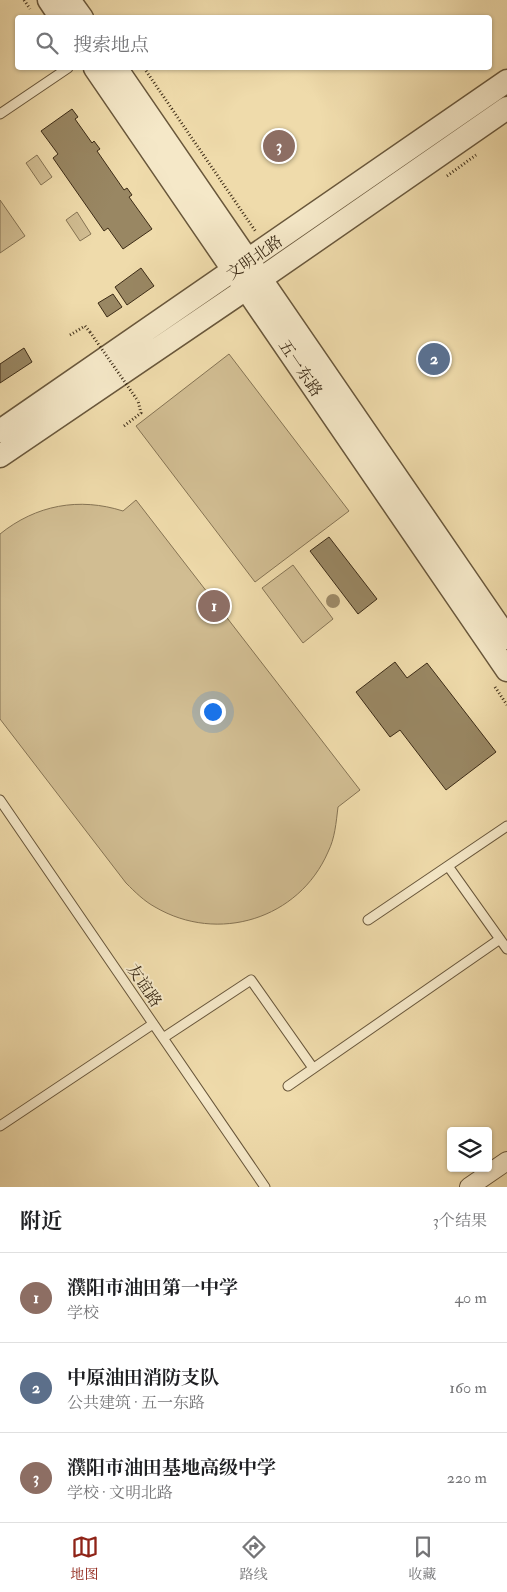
<!DOCTYPE html>
<html lang="zh">
<head>
<meta charset="utf-8">
<style>
  :root { --surface:#fff; --page:#f6f6f6; --text:#202124; --muted:#757577; --line:#e0e0e0; --accent:#8f2418 }
  body { margin:0; font-family:"IM FELL Double Pica","Noto Serif SC",serif; background:var(--page); color:var(--text) }
  .controls { position:absolute; right:15px; bottom:15px; display:grid; overflow:hidden; border-radius:5px; box-shadow:0 1px 4px #0004 }
  .controls button { width:45px; height:45px; display:grid; place-items:center; padding:0; border:0; border-bottom:1px solid var(--line); background:var(--surface); color:var(--text); font:25px sans-serif }
  .you { position:absolute; left:212px; top:711px; width:18px; height:18px; margin:-12px; border:4px solid #fff; border-radius:50%; background:#1a73e8; box-shadow:0 0 0 8px #1a73e833 }
  .badge { display:grid; place-items:center; width:32px; height:32px; border-radius:50%; background:var(--accent); color:#fff; font-size:16px; font-weight:700 }
  .pin { position:absolute; translate:-50% -50%; border:2px solid #fff; box-shadow:0 1px 5px #0006 }
  .list { margin:0; padding:0; list-style:none }
  h2 { display:flex; justify-content:space-between; align-items:center; height:65px; margin:0; padding:0 20px; font-size:21px }
  h2 small { font-size:16px; font-weight:400; color:var(--muted) }
  .list li { display:grid; grid-template-columns:32px 1fr auto; gap:15px; align-items:center; box-sizing:border-box; height:90px; padding:0 20px; border-top:1px solid var(--line) }
  .list b { display:block; font-size:19px; white-space:nowrap }
  .list p { margin:0; font-size:16px; white-space:nowrap; color:var(--muted) }
  .list em { font-size:16px; font-style:normal; color:var(--muted) }
  .icon { flex:none; width:28px; height:28px; fill:none; stroke:currentColor; stroke-width:2; stroke-linecap:round; stroke-linejoin:round }
  .map { position:relative; flex:none; width:507px; height:1187px; overflow:hidden }
  .search { position:absolute; background:var(--surface); box-shadow:0 1px 4px #0004; left:15px; right:15px; top:15px; height:55px; display:flex; align-items:center; gap:12px; box-sizing:border-box; padding:0 18px; border-radius:5px; color:var(--muted); font-size:19px }
  .sheet { height:335px; background:var(--surface) }
  nav { display:flex; justify-content:space-around; align-items:center; box-sizing:border-box; height:70px; border-top:1px solid var(--line); background:var(--surface); font-size:14px; color:var(--muted) }
  nav a { display:grid; justify-items:center; gap:2px }
  nav .on { color:var(--accent) }
  .map>svg:first-child { display:block }
</style>
</head>
<body>
<div class="map">
<svg width="507" height="1187" viewBox="0 0 507 1187">
  <rect width="100%" height="100%" fill="#efdbab"/>
  <filter id="stains"><feTurbulence type="fractalNoise" baseFrequency=".004" numOctaves="4"/><feColorMatrix values="0 0 0 0 .2 0 0 0 0 .09 0 0 0 0 .02 0 0 0 .5 -.17"/></filter>
  <radialGradient id="worn" r=".72"><stop offset=".6" stop-color="#630" stop-opacity="0"/><stop offset="1" stop-color="#630" stop-opacity=".3"/></radialGradient>
  <path fill="#d1bd92" stroke="#867454" d="M37,155l15,22 -11,8 -15,-22z
    M0,200l25,36 -25,17z
    M77,212l14,22 -11,7 -14,-21z
    M229,354l120,157 -94,71 -119,-156z
    M136,500l224,290 -22,17c-2,16 -3,31 -10,45 -29,67 -110,92 -173,55 -11,-6 -20,-15 -29,-24l-126,-164v-185c36,-29 79,-37 123,-23z
    M293,565l40,54 -30,24 -41,-55z"/>
  <path fill="#998763" stroke="#3c2b16" d="M72,109l6,8 -3,2 17,24 2,-2 6,8 -3,2 27,39 3,-2 5,7 -3,2 23,32 -29,20 -15,-21 -4,3 -51,-73 5,-4 -17,-23z
    M141,268l13,18 -27,19 -12,-18z
    M113,294l9,13 -15,10 -9,-14z
    M24,348l8,14 -32,21v-19z
    M329,537l48,62 -19,15 -48,-63z
    M395,662l12,16 20,-15 69,89 -50,38 -46,-60 -10,7 -34,-45z"/>
  <g fill="none" stroke-linecap="round" stroke-linejoin="round">
    <g stroke="#69573b" stroke-width="11">
      <path id="service" d="M0,114l68,-46
        M0,800l265,387
        M448,866l59,83
        M368,920l139,-94
        M163,1038l88,-58 62,88
        M288,1086l212,-147
        M0,1126l153,-102"/>
    </g>
    <g stroke="#69573b" stroke-width="20">
      <path id="minor" d="M469,1187l38,-26"/>
    </g>
    <g stroke="#69573b" stroke-width="25">
      <path id="tertiary" d="M49,0l12,18
        M69,0l13,18
        M95,68l412,602
        M116,68l391,570
        M0,431l507,-350
        M0,456l262,-178 245,-170"/>
    </g>
    <path stroke="#3c2b16" stroke-width="3" stroke-dasharray="1 2.5" stroke-linecap="butt" d="M24,0l6,9
      M144,68l112,164
      M447,176l29,-21
      M70,335l15,-9 5,6
      M124,426l17,-13 -3,-12
      M495,687l12,18"/>
    <use href="#service" stroke="#f5e8c8" stroke-width="9"/>
    <use href="#minor" stroke="#f5e8c8" stroke-width="18"/>
    <use href="#tertiary" stroke="#f5e8c8" stroke-width="22"/>
    <path stroke="#3c2b16" stroke-width="3" stroke-dasharray="1 2.5" stroke-linecap="butt" d="M90,332l48,69"/>
  </g>
  <circle fill="#9d8a67" cx="333" cy="601" r="7"/>
  <g text-anchor="middle" stroke-width="4" stroke-linejoin="round" paint-order="stroke">
    <g font-size="16" fill="#3c2b16" stroke="#f5e8c8">
      <text transform="translate(254 257) rotate(-35)" y="6">文明北路</text>
      <text transform="translate(301 368) rotate(56)" y="6">五一东路</text>
      <text transform="translate(145 985) rotate(56)" y="6">友谊路</text>
    </g>
  </g>
  <rect width="100%" height="100%" filter="url(#stains)"/>
  <rect width="100%" height="100%" fill="url(#worn)"/>
</svg>
<div class="controls">
<button><svg class="icon" aria-label="layers" viewBox="0 0 24 24"><path d="M12 4l9 5-9 5-9-5zM3 14l9 5 9-5"/></svg></button>
</div>
<div class="you"></div>
<div class="pin badge" style="left:214px;top:606px;background:#8d6e63">1</div>
<div class="pin badge" style="left:434px;top:359px;background:#5c6f8a">2</div>
<div class="pin badge" style="left:279px;top:146px;background:#8d6e63">3</div>
<div class="search"><svg class="icon" aria-label="search" viewBox="0 0 24 24"><circle cx="10" cy="10" r="6"/><path d="M15 15l6 6"/></svg>搜索地点</div>
</div>
<section class="sheet">
<h2>附近<small>3个结果</small></h2>
<ul class="list">
<li><span class="badge" style="background:#8d6e63">1</span><div><b>濮阳市油田第一中学</b><p>学校</p></div><em>40 m</em></li>
<li><span class="badge" style="background:#5c6f8a">2</span><div><b>中原油田消防支队</b><p>公共建筑 · 五一东路</p></div><em>160 m</em></li>
<li><span class="badge" style="background:#8d6e63">3</span><div><b>濮阳市油田基地高级中学</b><p>学校 · 文明北路</p></div><em>220 m</em></li>
</ul>
</section>
<nav>
<a class="on"><svg class="icon" aria-label="map" viewBox="0 0 24 24"><path d="M3 6l6-2 6 2 6-2v14l-6 2-6-2-6 2zM9 4v14M15 6v14"/></svg>地图</a>
<a><svg class="icon" aria-label="directions" viewBox="0 0 24 24"><path d="M12 3l9 9-9 9-9-9zM9 14v-3h6M13 9l2 2-2 2"/></svg>路线</a>
<a><svg class="icon" aria-label="saved" viewBox="0 0 24 24"><path d="M7 4h10v16l-5-4-5 4z"/></svg>收藏</a>
</nav>
</body>
</html>
